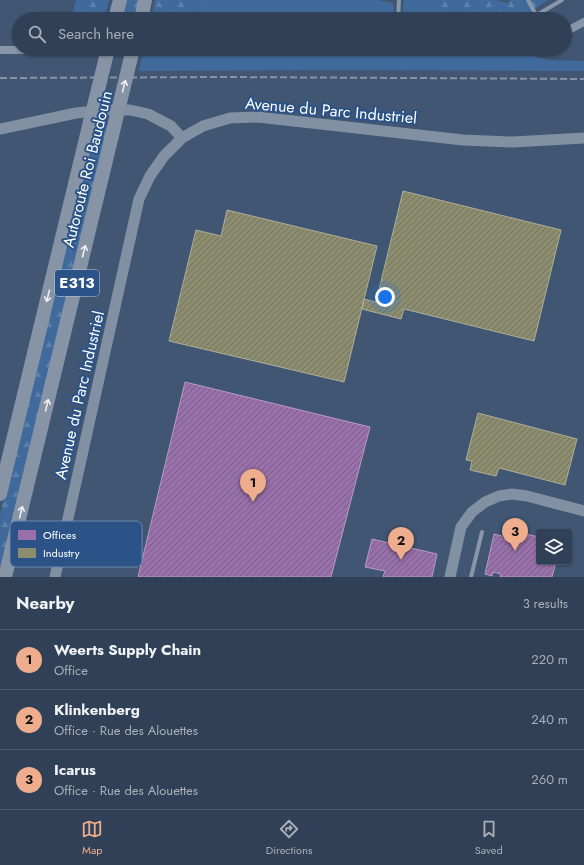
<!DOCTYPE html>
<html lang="en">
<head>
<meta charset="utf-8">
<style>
  :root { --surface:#304056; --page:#38475c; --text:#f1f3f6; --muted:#a8afb9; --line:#4b596c; --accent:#eead8d }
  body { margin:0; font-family:Jost,sans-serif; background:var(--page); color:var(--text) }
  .controls { position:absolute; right:12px; bottom:12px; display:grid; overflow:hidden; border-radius:4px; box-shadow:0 1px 3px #0004 }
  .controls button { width:36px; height:36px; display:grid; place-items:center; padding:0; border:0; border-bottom:1px solid var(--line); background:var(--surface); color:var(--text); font:20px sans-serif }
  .you { position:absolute; left:385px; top:297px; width:14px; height:14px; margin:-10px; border:3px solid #fff; border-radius:50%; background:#1a73e8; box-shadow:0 0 0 6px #1a73e833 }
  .badge { display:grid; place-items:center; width:26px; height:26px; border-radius:50%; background:var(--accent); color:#111; font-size:13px; font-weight:700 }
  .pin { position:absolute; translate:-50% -33px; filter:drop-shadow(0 1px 2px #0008) }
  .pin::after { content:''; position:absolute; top:21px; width:14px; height:12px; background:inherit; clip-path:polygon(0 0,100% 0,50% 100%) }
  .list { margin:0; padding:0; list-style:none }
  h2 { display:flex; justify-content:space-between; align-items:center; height:52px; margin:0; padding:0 16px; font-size:17px }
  h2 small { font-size:13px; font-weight:400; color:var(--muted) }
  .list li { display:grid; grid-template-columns:26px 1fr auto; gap:12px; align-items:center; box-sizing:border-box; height:60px; padding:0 16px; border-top:1px solid var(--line) }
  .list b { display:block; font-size:15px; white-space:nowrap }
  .list p { margin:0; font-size:13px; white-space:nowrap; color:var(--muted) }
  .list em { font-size:13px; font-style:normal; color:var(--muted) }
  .icon { flex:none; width:22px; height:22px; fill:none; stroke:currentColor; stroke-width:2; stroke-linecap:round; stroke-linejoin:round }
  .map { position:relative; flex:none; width:584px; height:577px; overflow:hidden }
  .search { position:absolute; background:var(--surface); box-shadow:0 1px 3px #0004; left:12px; right:12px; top:12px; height:44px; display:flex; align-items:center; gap:10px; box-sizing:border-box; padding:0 14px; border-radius:22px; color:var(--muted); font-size:15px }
  .sheet { height:232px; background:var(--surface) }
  nav { display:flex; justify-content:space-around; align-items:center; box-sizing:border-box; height:56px; border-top:1px solid var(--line); background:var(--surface); font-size:11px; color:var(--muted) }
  nav a { display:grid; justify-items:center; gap:2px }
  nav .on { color:var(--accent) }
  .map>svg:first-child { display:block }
</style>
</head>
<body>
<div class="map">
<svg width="584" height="577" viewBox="0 0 584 577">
  <defs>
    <pattern id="forest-firs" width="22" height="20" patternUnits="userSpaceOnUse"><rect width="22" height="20" fill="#40699c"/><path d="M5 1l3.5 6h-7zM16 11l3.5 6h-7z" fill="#5d80ab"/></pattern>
    <pattern id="offices-hatch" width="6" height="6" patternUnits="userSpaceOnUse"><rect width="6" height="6" fill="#9970ab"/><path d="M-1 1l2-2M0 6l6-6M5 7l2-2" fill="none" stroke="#766080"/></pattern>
    <pattern id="industry-hatch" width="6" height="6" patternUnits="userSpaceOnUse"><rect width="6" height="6" fill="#8c8c6e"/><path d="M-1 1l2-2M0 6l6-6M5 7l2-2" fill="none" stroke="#727260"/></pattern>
  </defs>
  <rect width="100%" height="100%" fill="#405672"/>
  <path fill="#40699c" d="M204,0h173l16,3 1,8 -2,8h-200z
    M404,0h34v3l14,6 11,1 -3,9h-58z
    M514,52l35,8 35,1v10l-240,-1 -205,1 4,-18z"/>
  <path fill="url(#forest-firs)" d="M76,0h33l-5,19h-33z
    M126,0h15l-5,19h-15z
    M155,0h49l-12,19h-41z
    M438,0h59l2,1 9,2 2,-3h38l-21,14 -12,5h-55l3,-9 -19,-2 -6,-5z
    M95,123l15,2 -110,447v-57z"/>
  <path fill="url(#offices-hatch)" stroke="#b89bc4" d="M185,382l185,45 -39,150h-193z
    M517,532l22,5v25h17l-4,15h-52l1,-3 -8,-2 -1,4 -7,-2 9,-40 8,2v3l5,1 1,-3 7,2z
    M372,539l65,15 -5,23h-49l2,-6 -20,-4z"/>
  <path fill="url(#industry-hatch)" stroke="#aeae9a" d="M403,191l158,39 -27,111 -130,-32 -3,10 -39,-10 2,-10 12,3z
    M227,210l150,36 -33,136 -175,-41 27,-111 25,6z
    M478,413l99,26 -12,46 -66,-17 -3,8 -26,-6 2,-9 -6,-1z"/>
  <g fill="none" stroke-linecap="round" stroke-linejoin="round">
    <path stroke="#8796a8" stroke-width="4" d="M528,0l8,15
      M398,19l1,-19
      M530,19l32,-19
      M471,577l11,-45"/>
    <path stroke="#8796a8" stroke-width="8" d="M565,32l19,-10
      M419,49h96
      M0,50l202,-1"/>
    <path stroke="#8191a3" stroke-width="11" d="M0,129l76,-16 29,-3h25l18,4 23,12 11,12
      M55,577l84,-378 11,-23 14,-20 18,-18 21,-12 27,-8 28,-1 205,23 50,2 71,-4
      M450,577l11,-50 11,-15 13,-10 14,-6 13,-2 15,2 57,15"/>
    <path stroke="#8694a6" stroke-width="14" d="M115,19l5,-19
      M141,19l4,-19
      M0,494l90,-372
      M5,577l110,-454"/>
    <path stroke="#8694a6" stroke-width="2" stroke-dasharray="7 3" stroke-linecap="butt" d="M0,78l227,-1 357,2"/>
    <path stroke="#8694a6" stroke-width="14" d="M90,122l18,-73
      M115,123l18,-74"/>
  </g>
  <defs><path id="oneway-shaft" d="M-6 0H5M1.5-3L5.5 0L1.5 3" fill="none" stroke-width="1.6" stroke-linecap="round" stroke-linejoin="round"/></defs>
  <g stroke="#edeff2">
    <use href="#oneway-shaft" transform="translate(124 86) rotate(-76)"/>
    <use href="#oneway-shaft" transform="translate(84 251) rotate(-76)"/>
    <use href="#oneway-shaft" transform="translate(48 296) rotate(104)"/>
    <use href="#oneway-shaft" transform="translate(47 405) rotate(-76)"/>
    <use href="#oneway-shaft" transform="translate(21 512) rotate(-76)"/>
  </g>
  <g text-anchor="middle" stroke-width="4" stroke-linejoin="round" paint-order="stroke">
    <rect fill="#2b5387" stroke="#bfcbdb" stroke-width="1" x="55" y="270" width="44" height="26" rx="3"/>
    <g font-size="15" font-weight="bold" fill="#fff">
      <text x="77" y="288">E313</text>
    </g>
    <g font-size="16" fill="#fff" stroke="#2b5387">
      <text transform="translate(331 110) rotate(5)" y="6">Avenue du Parc Industriel</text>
      <text transform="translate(87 169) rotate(-76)" y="6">Autoroute Roi Baudouin</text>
      <text transform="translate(79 395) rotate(-77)" y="6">Avenue du Parc Industriel</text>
    </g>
  </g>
  <rect x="10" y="521" width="132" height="46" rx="6" fill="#2b5387" stroke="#6b87ab" stroke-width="1"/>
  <rect x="18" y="530" width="18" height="10" fill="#9970ab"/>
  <rect x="18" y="548" width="18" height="10" fill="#8c8c6e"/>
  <g font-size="11" fill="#fff">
    <text x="43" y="539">Offices</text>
    <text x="43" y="557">Industry</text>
  </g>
</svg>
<div class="controls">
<button><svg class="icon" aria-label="layers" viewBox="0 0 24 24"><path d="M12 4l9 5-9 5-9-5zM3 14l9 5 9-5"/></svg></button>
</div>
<div class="you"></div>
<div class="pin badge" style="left:253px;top:502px">1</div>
<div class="pin badge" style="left:401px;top:560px">2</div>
<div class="pin badge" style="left:515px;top:551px">3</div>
<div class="search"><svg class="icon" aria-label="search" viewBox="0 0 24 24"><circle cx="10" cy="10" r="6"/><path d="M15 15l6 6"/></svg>Search here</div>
</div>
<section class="sheet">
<h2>Nearby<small>3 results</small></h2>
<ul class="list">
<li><span class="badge">1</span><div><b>Weerts Supply Chain</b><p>Office</p></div><em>220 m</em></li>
<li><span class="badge">2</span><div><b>Klinkenberg</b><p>Office · Rue des Alouettes</p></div><em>240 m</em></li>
<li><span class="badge">3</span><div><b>Icarus</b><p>Office · Rue des Alouettes</p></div><em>260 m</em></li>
</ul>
</section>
<nav>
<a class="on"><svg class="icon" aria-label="map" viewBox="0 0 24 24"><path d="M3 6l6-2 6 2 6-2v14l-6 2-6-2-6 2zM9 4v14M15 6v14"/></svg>Map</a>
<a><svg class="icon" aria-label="directions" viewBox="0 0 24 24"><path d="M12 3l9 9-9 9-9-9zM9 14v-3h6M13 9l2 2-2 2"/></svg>Directions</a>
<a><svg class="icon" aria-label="saved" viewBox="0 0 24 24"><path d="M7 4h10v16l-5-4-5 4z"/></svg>Saved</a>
</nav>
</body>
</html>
